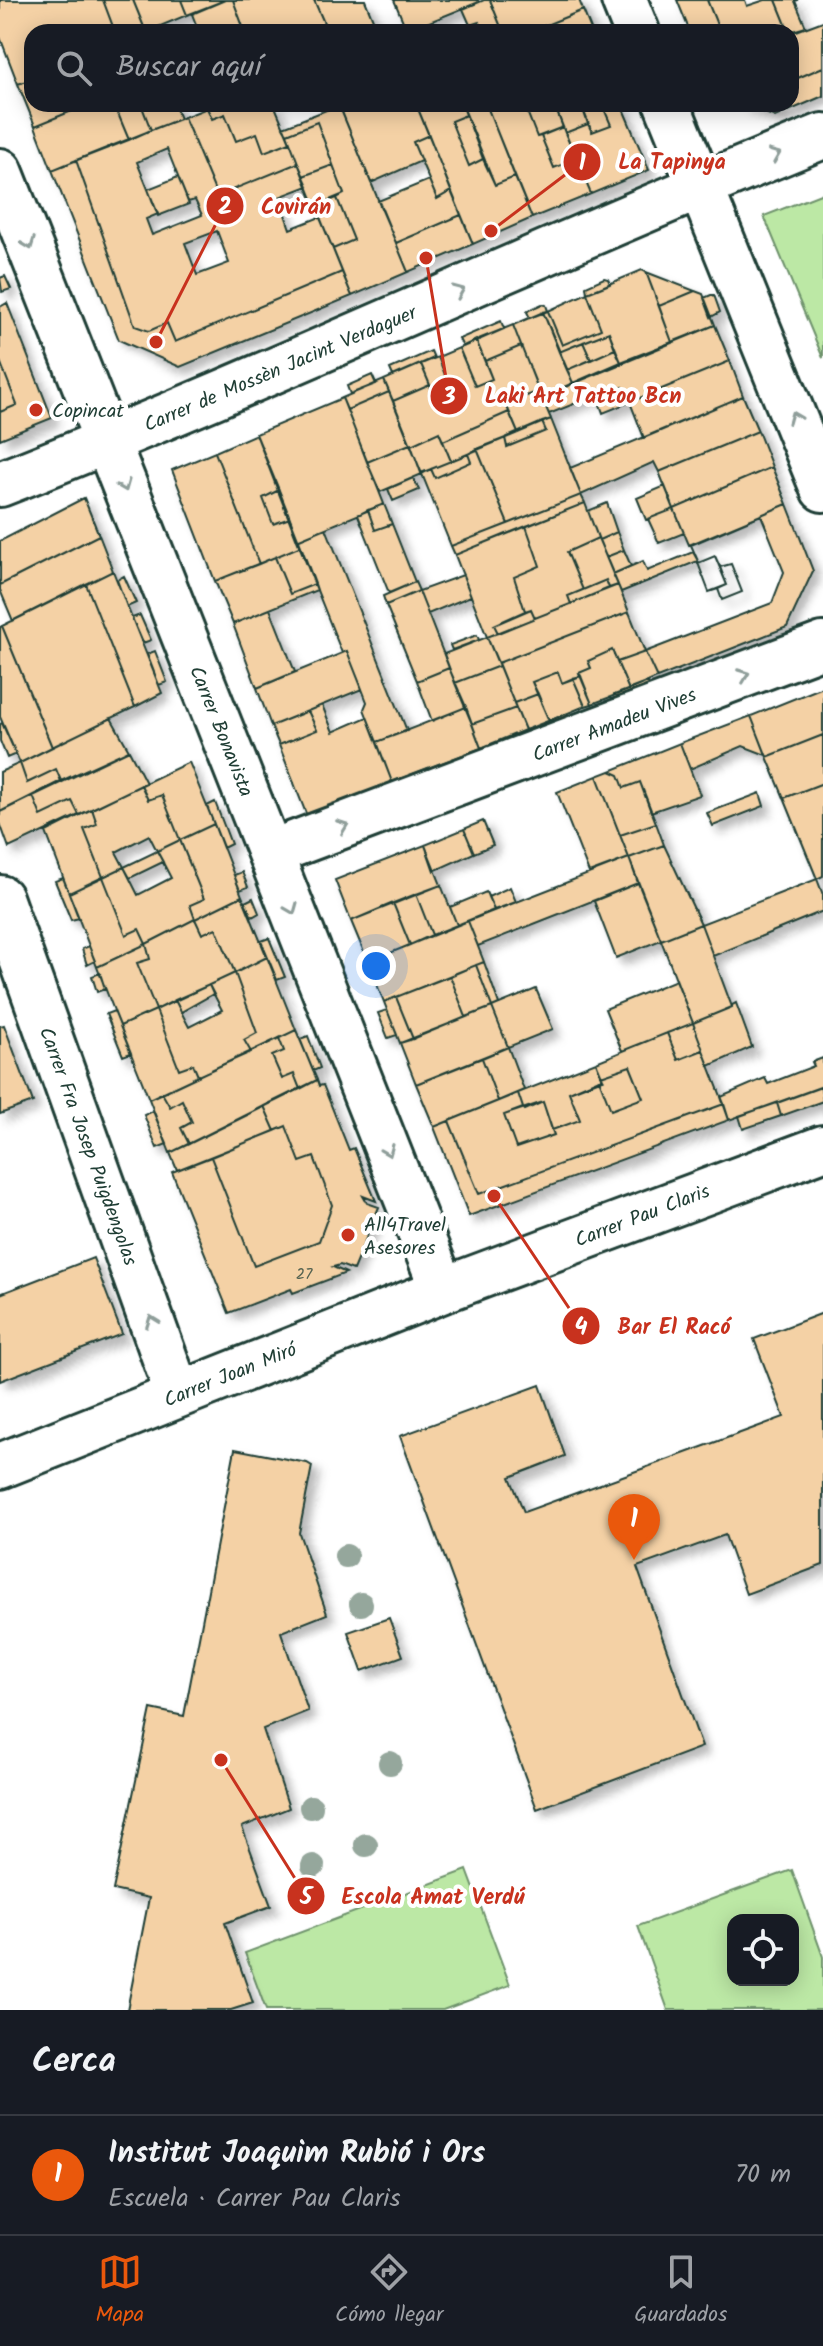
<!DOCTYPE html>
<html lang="es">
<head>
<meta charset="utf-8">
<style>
  :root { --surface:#171b24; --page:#242831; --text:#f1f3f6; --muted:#9ea1a6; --line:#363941; --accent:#ea580c }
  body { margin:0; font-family:Kalam,sans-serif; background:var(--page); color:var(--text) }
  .controls { position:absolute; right:24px; bottom:24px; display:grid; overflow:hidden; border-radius:16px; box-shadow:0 4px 20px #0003 }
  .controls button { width:72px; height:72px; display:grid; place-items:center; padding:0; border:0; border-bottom:2px solid var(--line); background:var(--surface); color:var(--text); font:40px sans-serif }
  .you { position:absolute; left:376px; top:966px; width:28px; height:28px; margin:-20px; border:6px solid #fff; border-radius:50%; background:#1a73e8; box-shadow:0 0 0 12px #1a73e833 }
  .badge { display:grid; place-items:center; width:52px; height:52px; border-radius:50%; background:var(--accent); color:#fff; font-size:26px; font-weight:700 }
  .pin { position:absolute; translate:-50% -66px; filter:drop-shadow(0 2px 4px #0008) }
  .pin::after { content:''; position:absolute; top:42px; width:28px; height:24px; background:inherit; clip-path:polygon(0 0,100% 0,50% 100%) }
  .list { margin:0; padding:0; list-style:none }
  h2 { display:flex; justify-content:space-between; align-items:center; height:104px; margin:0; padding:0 32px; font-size:34px }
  h2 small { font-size:26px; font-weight:400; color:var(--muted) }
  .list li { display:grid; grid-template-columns:52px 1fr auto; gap:24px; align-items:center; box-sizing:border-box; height:120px; padding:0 32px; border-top:2px solid var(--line) }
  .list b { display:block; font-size:30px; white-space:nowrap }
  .list p { margin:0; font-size:26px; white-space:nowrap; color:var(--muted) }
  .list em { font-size:26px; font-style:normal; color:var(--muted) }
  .icon { flex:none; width:44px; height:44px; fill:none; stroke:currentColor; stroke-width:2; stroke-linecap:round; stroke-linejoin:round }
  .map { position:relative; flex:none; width:823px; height:2010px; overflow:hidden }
  .search { position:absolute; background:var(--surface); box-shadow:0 4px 20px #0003; left:24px; right:24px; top:24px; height:88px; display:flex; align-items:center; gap:20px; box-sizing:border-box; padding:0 28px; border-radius:24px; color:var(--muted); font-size:30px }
  .sheet { height:224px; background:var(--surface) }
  nav { display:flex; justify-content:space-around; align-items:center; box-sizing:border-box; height:112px; border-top:2px solid var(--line); background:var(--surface); font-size:22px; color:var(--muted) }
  nav a { display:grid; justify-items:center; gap:4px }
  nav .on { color:var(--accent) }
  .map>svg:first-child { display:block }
</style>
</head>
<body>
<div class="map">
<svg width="823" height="2010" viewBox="0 0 823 2010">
  <defs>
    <filter id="shadow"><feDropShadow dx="7" dy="7" stdDeviation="4" flood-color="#0004"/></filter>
  </defs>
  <rect width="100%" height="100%" fill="#fff"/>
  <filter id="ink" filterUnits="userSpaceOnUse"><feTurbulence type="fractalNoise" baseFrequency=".0125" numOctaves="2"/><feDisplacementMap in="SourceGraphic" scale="16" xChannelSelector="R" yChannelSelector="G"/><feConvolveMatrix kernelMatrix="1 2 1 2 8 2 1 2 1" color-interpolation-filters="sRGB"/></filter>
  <g filter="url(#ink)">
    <path fill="#bce8a5" stroke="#6e926c" stroke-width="2" fill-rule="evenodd" d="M823,193v165l-59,-142z
      M467,1870l43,115 -67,25h-177l-21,-57z
      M792,1870l31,87v53h-155l-30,-84zM793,1920v60h-60v-60z"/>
    <path fill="#f4d1a5" stroke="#1f3d34" stroke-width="2" fill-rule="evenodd" filter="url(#shadow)" d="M0,0h103l12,32h-83v47l-14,5 -18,-47z
      M103,0h30l13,32h-31z
      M133,0h48l6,15 -41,17z
      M181,0h44l-38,15z
      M225,0h8l12,32h-46l-7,-18z
      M233,0h81l14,32h-83z
      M314,0h51l13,32h-50z
      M394,0h84l1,2 -72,29z
      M484,0h6l13,32h-20l-4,-10 -9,3 -7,-16z
      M490,0h89l4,10 -54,22h-26z
      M677,0h30l13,32h-30z
      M707,0h38l2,6 18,-6h11l13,32h-69z
      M776,0h22l-3,1 11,26 -17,5z
      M583,10l9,22h-63z
      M823,21v46l-32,14v-48z
      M823,67v29l-48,21 -32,-13h48v-23z
      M32,79v25h57l-54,22 -17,-42z
      M89,104h25l15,36 -77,30 -17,-44z
      M114,104h27l10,26 -22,10z
      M141,104h33l6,15 -29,11z
      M217,104h57l16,38 -26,10 -7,-19 -21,8 -11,-27 -13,5 -5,-11z
      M361,104h55l13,31 -16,7 8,19 -50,22 -29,-71z
      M416,104h46l4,11 -15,6 18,45 14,-7 12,26 20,-8 17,41 -59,26z
      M462,104h24l29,73 -20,8z
      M486,104h38l13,33 4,-1 13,32 22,-9 15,35 -59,24z
      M524,104h30l9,23 -26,10z
      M554,104h27l7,20 -23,9z
      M581,104h21l9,21 -19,7z
      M602,104h19l28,66 -58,24 -26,-61 23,-9 4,8 19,-7z
      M339,105l69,167 -56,24 -19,-47 21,-9 -17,-42 7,-4 -27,-72 -30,12 -4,-7z
      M207,108l5,11 13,-5 11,27 21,-8 7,19 26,-10 8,21 -81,33 -33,-79z
      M466,115l17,44 -14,7 -18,-45z
      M184,117l33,79 81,-33 10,23 -29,11 11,32 30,-12 22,55 -167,70 -8,-19 -18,8 -14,-5 -59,-166zM167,149l21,53 7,-2 7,15 -50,20 -6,-16 12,-5 -21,-52zM217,231l12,32 -32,12 -12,-32z
      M317,122l16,43 -30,11 -16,-42z
      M563,127l13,32 -22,9 -13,-32z
      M429,135l22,56 -14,8 -24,-57z
      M76,160l59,166 14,5 18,-8 8,19 167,-70 10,24 -172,71 -61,-27 -67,-170z
      M333,165l11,29 -29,12 -12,-30z
      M178,177l11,27 -31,12 -10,-27z
      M429,180l8,19 14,-8 10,24 -65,28 -18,-42z
      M337,198l17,42 -21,9 -18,-43z
      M461,215l12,29 -65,28 -12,-29z
      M642,270l4,2 26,70 -51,20 -12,-30 -50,20 -16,-40 5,-1 14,34 39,-16 -14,-36z
      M646,272l49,19 -36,15z
      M5,276l6,13 -9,3 -2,-14z
      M604,278l4,1 2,5 -23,9 -1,-7z
      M695,291l8,3 12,31 -43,17 -13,-36z
      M587,293l14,36 -39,16 -14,-34z
      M711,295h3l6,17 -9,5 -7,-19z
      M7,303l45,115 -52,21v-27l17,-7 -17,-44v-54z
      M542,304l4,1 2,6 -18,7 -3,-6 2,-2z
      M543,312l30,71 -32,14 -28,-72z
      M501,321l3,8 -41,18 -4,-8z
      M513,325l8,21 -36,15 -9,-21z
      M715,325l15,36 -100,41 -7,-15 -25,12 -2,-4 -47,19 -8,-17z
      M609,332l6,17 -24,11 -8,-18z
      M476,340l16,39 -17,7 -16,-38z
      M583,342l8,18 -24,10 -8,-18z
      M521,346l18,45 -33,13 3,8 -66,29 -4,-9 -28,13 -18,-44 37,-16 7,17 16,-7 -15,-38 21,-9 16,38 17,-7 -7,-18z
      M615,349l6,13 -48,21 -6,-13z
      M431,351l3,7 -41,18 -3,-7z
      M438,357l15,38 -16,7 -16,-38z
      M0,361l17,44 -17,7z
      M730,361l13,35 -99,42 -14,-36z
      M421,364l9,21 -37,16 -9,-21z
      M372,375l4,9 -26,10 -3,-8z
      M384,380l5,12 -42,18 -5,-12z
      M623,387l7,15 -27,11 -5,-14z
      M539,391l12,28 -33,14 -12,-29z
      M389,392l21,52 -43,18 -20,-52z
      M743,396l15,35 -99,41 -5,-10 -73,33 -11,-27z
      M342,398l42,106 -87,36 -41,-106z
      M509,412l9,21 -67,28 -8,-20z
      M551,419l30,76 -73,29 -31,-75 28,-11 2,9 39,-16 -4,-9z
      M542,422l4,9 -39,16 -2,-9z
      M758,431l14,36 -98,42 -15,-37z
      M439,432l12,29 -30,12 -10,-28z
      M256,434l23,56 -16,8 10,26 17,-6 11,28 -42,18 -44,-112z
      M410,444l12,30 -42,18 -13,-30z
      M477,449l31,75 -57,22 -29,-72 9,-5 4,9 36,-16 -3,-8z
      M215,452l44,112 -44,17 -43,-111z
      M468,454l3,8 -36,16 -4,-9z
      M772,467l15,37 -98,41 -15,-36z
      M413,478l6,12 -26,11 -5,-12z
      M665,486l9,23 -28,11 -9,-22z
      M279,490l11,28 -17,6 -10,-26z
      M581,495l4,8 -130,52 -4,-9z
      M84,498l15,37 -99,50v-44z
      M585,503l13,35 -31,14 16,38 -15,6 3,8 -36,14 -4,-9 -6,2 -11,-34 26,-11 -14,-40z
      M607,503l10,29 -18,8 -11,-29z
      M384,504l8,20 -17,6 -7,-20z
      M787,504l26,67 -26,56 -130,51 -12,-26 127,-49 12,-31 -23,-57z
      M674,509l10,24 -25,10 -11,-24z
      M368,510l7,20 17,-6 23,58 -26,11 -31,-78z
      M761,515l23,57 -12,31 -127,49 -24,-60 77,-31 -7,-16zM715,556l5,11 11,-3 11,28 -20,8 -4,-11 -9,3 -11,-29z
      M761,515l23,57 -12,31 -127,49 -24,-60 77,-31 -7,-16z
      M526,526l14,40 -26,11 11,34 -31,14 4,8 -11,4 -32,-82z
      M326,528l81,203 -30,11 -13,-33 3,-7 -5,-13 -15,-38 -5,2 -45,-113z
      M617,532l7,18 -18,7 -7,-17z
      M99,535l14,36 -100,50 -13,-31v-5z
      M598,538l20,47 -9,3 -3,-8 -23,10 -16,-38z
      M301,546l14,38 -25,10 -15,-37z
      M624,550l7,16 -18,8 -7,-17z
      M693,552l5,9 -77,31 -8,-18 30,-13 4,10z
      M715,556l12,29 -18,7 -11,-29z
      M275,557l15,37 25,-10 2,6 -84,34 -18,-43z
      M731,564l11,28 -20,8 -4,-11 9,-4 -7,-18z
      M113,571l49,122 -27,14 -49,-123z
      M463,575l8,21 -43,18 -9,-23z
      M124,576l12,27 -9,4 -10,-27z
      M606,580l3,8 -38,16 -3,-8z
      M415,582l4,9 -33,14 -3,-9z
      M86,584l49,123 -83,40 -50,-121z
      M618,585l11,27 -131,51 -11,-26z
      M419,591l30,77 -32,13 -31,-76z
      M270,609l25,63 -38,16 -24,-64z
      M531,609l4,9 -37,15 -4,-8z
      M629,612l16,40 -28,10 -5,-12 -24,11 3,7 -12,5 2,3 -19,7 -4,-11 -26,10 6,12 -24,9 -16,-40z
      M140,615l11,25 -8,3 -11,-25z
      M2,626l50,121 -32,16 -20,-46v-90z
      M477,635l2,5 -27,10 -2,-5z
      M487,637l12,29 -44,17 -11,-29z
      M612,650l17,40 -37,14 -13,-31 12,-5 -3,-7z
      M155,651l12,31 -8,3 -12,-31z
      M347,651l15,38 -91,37 -14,-38z
      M645,652l12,26 -28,12 -12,-28z
      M499,666l17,42 -44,16 -17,-41z
      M449,668l17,39 -34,14 -15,-40z
      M558,672l4,11 11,-5 12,28 -36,15 -17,-39z
      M581,676l11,28 -7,2 -12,-28z
      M648,682l2,5 -34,14 -2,-6z
      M823,687v48l-56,22 -16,-41z
      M538,694l11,27 -24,9 -11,-27z
      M322,705l11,27 34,-15 25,65 -85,34 -28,-71 38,-15 -9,-19z
      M466,707l15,41 -89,34 -15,-40z
      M516,708l9,22 -44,18 -9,-24z
      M308,711l9,19 -38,15 -8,-19z
      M568,713l3,5 -34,13 -2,-5z
      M751,716l15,39 -23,-9 -53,23 -10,-26z
      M111,718l18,32 -68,31 -5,-12 -29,14 -7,-20z
      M2,723l14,31 -9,4 -7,-17v-17z
      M823,735v48l-39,15 -17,-41z
      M680,743l20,52 -49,17 -11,-30 -16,6 -5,-13 -9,-4z
      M129,750l17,33 -67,32 -7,-14 -31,15 -8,-20z
      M189,762l25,62 -34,16 -18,-45 -14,5 -7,-15z
      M20,763l7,20 29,-14 5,12 -61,31v-40z
      M610,771l9,4 5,13 16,-6 16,41 -36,12 -23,-59z
      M597,776l32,82 -40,15 -32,-81z
      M823,783v93l-6,3 -33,-81z
      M141,785l7,15 14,-5 18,45 -23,11 -8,-16 -33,17 8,15 -21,10 -19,-48 13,-5 -5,-15z
      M760,793l4,13 -51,20 -6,-13z
      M33,796l8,20 31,-15 7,14 -70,33 -9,-25v-11z
      M215,802l16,42 -8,4 -16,-42z
      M92,809l5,15 -13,5 19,48 -34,16 -23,-61z
      M483,821l10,24 -19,8 -10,-24z
      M656,823l8,22 -35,13 -9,-23z
      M214,824l28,72 -47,23 -5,-14 14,-6 -24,-59z
      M464,829l10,24 -40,18 -9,-26z
      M180,840l24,59 -14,6 5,14 -49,25 -7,-15 -13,6 -23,-58 21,-10 14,28 33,-17 -14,-27z
      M425,845l16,40 -90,36 -16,-41z
      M664,845l37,79 -40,16 -32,-82z
      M157,851l6,11 -33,16 -6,-11z
      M629,858l9,25 -160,63 -10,-25z
      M242,872l6,15 -8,3 -6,-15z
      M103,877l23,58 13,-6 7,15 -49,23 -28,-74z
      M63,878l16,40 -8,2 -16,-39z
      M817,879l6,16v16l-110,45 -12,-32z
      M638,883l23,57 -45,18 -22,-57z
      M441,885l16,40 -25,10 -16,-41z
      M510,887l6,15 -22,8 -6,-13z
      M486,892l8,18 -37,15 -7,-18z
      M416,894l16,41 -22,10 -17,-42z
      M242,896l25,61 -32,16 -19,-45 -14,6 -7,-15z
      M253,898l6,15 -7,4 -7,-15z
      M393,903l17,42 -42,17 -17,-41z
      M195,919l7,15 14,-6 19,45 -79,37 -19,-47 13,-4 -4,-15z
      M468,921l16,41 -100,40 -16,-40z
      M701,924l31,83 -39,16 -32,-83z
      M269,938l16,39 -8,3 -16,-39z
      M146,944l4,15 -13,4 19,47 -36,16 -23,-59z
      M89,946l6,15 -8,4 -5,-16z
      M267,957l29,73 -45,22 -7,-12 13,-7 -22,-60z
      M484,962l15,42 -7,3 -16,-42z
      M476,965l16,42 -26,10 -16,-41z
      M100,973l5,16 -8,3 -5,-16z
      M235,973l22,60 -13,7 7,12 -53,24 -5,-12 -14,5 -23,-59 19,-10 14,27 33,-17 -13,-25z
      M450,976l16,41 -53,22 -17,-42z
      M676,980l17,43 -71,28 -17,-42z
      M209,985l4,9 -32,18 -6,-12z
      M536,989l17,40 -45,18 -16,-40z
      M396,997l17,42 -13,4 -16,-41z
      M736,1003l16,44 -43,19 -16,-43 39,-16v-2z
      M492,1007l16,40 -92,37 -16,-41z
      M156,1010l23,59 14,-5 5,12 -49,23 -29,-73z
      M387,1010l10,25 -9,3 -10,-25z
      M114,1011l17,42 -8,3 -17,-42z
      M693,1023l10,27 -25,10 -11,-27z
      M4,1025l29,77 -33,12v-88z
      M296,1030l21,50 -17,9 -6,-15 -12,5 -10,-23 12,-5 -5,-13z
      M667,1033l11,27 25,-10 21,54 -245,90 -30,-73 69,-28 5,15 -19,7 12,33 38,-13 -2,-5 28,-10 -11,-28 30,-13 12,31 32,-12 -13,-32 -29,10 -5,-14z
      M308,1036l12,32 -7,3 -13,-32z
      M279,1038l5,13 -12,5 10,23 12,-5 6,15 -111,55 -8,-16 11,-6 -10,-22 -12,7 -8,-14z
      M508,1047l16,43 -26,11 -16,-43z
      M482,1058l16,43 -64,26 -18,-43z
      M823,1058v28l-94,34 -8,-23 44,-19 3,6 46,-18 -2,-4z
      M596,1062l7,17 -34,13 11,28 -28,10 -9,-28 -18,8 -2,-2 -5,-15z
      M630,1066l13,32 -32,12 -12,-31h4l-2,-3z
      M317,1080l2,6 4,-1 26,65 5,-2 22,53 -13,-5 4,7 12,4 -26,63 -13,-5 -7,2 13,6 -53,20 -2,-4 -62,24 -57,-141 39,-15 43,109 65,-25 13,-36 -18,-48 -14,5 -14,-36 -11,5 -11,-25z
      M821,1087l2,14 -42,15 -4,-13z
      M162,1093l8,14 12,-7 10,22 -11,6 8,16 -19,9 -21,-54z
      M543,1102l11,33 -38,13 -12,-33z
      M777,1103l4,13 -38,13 -4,-13z
      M724,1104l5,16 -260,96 -35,-89 15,-6 30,73z
      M264,1106l11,25 -98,39 -7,-17z
      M153,1111l14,33 -10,4 -13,-33z
      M286,1126l14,36 14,-5 18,48 -13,36 -65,25 -43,-109z
      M93,1258l29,76 -122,47v-87z
      M823,1313v252l-77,29 -21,-59 -88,32 65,180 -165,62 -137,-373 140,-51 25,71 -55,21 14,35 260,-95 -30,-78z
      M235,1449l72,14 5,3 -13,67 28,81 -46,18 27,79 -45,18 26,79 -47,19 29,79 -46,17 28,80 -22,7h-104l22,-112 -36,-8 38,-181 33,7z
      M389,1618l14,38 -41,15 -14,-39z"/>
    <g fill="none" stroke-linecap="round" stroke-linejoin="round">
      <g stroke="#1f3d34" stroke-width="50">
        <path id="minor" d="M624,0l13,32
          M667,104l156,385
          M0,171l443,1119
          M0,484c277,-109 547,-237 823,-348
          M270,853l553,-208
          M0,898l178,497
          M0,1466l443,-176 380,-142"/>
      </g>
      <use href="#minor" stroke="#fff" stroke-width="44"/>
    </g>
    <g fill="#95a79c">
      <circle cx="346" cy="1556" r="12"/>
      <circle cx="361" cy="1604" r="12"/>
      <circle cx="390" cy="1763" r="12"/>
      <circle cx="311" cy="1807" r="12"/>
      <circle cx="366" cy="1845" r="12"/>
      <circle cx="313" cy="1866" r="12"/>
    </g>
    <defs><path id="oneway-chevron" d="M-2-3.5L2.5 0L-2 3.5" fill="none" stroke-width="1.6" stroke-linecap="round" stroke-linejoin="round" transform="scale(2)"/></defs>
    <g stroke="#8f9e9a">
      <use href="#oneway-chevron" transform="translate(775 155) rotate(-22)"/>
      <use href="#oneway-chevron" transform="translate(29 244) rotate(69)"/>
      <use href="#oneway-chevron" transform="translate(459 291) rotate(-23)"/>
      <use href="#oneway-chevron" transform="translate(794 417) rotate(-112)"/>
      <use href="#oneway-chevron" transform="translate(124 486) rotate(68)"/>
      <use href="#oneway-chevron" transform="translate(744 675) rotate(-21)"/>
      <use href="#oneway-chevron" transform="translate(343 826) rotate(-21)"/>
      <use href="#oneway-chevron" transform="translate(292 909) rotate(68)"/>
      <use href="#oneway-chevron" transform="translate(388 1151) rotate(68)"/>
      <use href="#oneway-chevron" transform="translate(152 1321) rotate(-110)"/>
    </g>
  </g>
  <g fill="#c8321e" stroke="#fff" stroke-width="3">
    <circle cx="36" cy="410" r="8"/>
    <circle cx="348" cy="1235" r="8"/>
  </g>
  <g text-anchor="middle" stroke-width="8" stroke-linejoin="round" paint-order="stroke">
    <g font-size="16" fill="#546250">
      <text x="304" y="1279">27</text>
    </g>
    <g font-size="20" fill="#1f3d34" stroke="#fff">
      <text transform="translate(280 368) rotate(-23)" y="7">Carrer de Mossèn Jacint Verdaguer</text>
      <text transform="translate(614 724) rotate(-21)" y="7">Carrer Amadeu Vives</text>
      <text transform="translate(222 731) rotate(68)" y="7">Carrer Bonavista</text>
      <text transform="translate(89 1146) rotate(70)" y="7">Carrer Fra Josep Puigdengolas</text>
      <text transform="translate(642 1215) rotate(-21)" y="7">Carrer Pau Claris</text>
      <text transform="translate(230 1374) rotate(-22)" y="7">Carrer Joan Miró</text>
    </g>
    <g font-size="20" fill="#1f3d34" stroke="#fff" text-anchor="start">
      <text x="52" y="417">Copincat</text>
      <text x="364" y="1231">All4Travel<tspan x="364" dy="23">Asesores</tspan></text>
    </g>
  </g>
  <path fill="none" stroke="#c8321e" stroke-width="3" d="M491 231L582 162M156 342L225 206M426 258L449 396M494 1196L581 1326M221 1760L306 1896"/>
  <g fill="#c8321e" stroke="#fff" stroke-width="3">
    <circle cx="491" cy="231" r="8"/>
    <circle cx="156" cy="342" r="8"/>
    <circle cx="426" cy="258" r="8"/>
    <circle cx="494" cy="1196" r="8"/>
    <circle cx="221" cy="1760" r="8"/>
    <circle cx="582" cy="162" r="20"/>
    <circle cx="225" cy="206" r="20"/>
    <circle cx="449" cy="396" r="20"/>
    <circle cx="581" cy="1326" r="20"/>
    <circle cx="306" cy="1896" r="20"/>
  </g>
  <g font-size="24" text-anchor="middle" font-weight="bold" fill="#fff">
    <text x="582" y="170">1</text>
    <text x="225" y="214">2</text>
    <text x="449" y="404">3</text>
    <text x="581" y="1334">4</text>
    <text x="306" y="1904">5</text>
  </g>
  <g font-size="22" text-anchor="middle" font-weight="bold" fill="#c8321e" stroke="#fff" stroke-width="8" stroke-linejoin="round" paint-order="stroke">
    <text x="672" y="169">La Tapinya</text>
    <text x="296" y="214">Covirán</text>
    <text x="583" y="403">Laki Art Tattoo Bcn</text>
    <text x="674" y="1334">Bar El Racó</text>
    <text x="433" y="1904">Escola Amat Verdú</text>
  </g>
</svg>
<div class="controls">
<button><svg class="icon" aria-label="locate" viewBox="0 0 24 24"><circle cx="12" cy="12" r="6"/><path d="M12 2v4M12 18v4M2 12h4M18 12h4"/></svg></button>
</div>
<div class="you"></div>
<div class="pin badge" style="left:634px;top:1560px">1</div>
<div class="search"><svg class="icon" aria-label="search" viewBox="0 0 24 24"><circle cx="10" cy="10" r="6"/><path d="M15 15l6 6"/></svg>Buscar aquí</div>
</div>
<section class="sheet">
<h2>Cerca<small></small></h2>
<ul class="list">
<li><span class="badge">1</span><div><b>Institut Joaquim Rubió i Ors</b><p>Escuela · Carrer Pau Claris</p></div><em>70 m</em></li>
</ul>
</section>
<nav>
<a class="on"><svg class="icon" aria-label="map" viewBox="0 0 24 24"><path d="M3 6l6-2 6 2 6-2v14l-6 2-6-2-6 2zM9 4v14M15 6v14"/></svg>Mapa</a>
<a><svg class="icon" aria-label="directions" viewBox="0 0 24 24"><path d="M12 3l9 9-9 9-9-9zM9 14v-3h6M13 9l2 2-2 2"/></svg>Cómo llegar</a>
<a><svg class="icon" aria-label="saved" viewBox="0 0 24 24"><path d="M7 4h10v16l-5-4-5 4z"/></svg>Guardados</a>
</nav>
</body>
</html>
